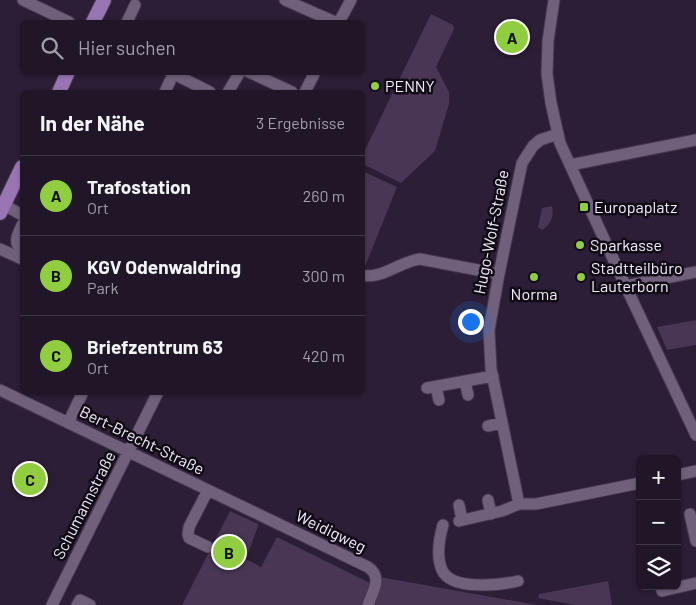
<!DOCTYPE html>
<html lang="de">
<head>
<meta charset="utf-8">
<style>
  :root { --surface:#211628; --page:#2d2334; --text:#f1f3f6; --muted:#a29fa8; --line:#3e3545; --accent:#90cd41 }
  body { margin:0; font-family:Barlow,sans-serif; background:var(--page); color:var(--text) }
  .controls { position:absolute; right:15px; bottom:15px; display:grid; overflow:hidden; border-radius:8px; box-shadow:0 1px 4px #0004 }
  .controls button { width:45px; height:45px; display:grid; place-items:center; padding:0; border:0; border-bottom:1px solid var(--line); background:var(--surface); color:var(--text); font:25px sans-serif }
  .you { position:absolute; left:470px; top:321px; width:18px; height:18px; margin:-12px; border:4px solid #fff; border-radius:50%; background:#1a73e8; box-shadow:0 0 0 8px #1a73e833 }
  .badge { display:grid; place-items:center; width:32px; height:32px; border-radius:50%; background:var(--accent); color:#111; font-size:16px; font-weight:700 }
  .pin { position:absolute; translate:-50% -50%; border:2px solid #fff; box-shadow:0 1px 5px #0006 }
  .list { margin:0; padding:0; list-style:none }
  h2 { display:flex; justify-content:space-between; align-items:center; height:65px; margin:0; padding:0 20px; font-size:21px }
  h2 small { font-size:16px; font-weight:400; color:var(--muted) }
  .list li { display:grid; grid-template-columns:32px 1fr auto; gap:15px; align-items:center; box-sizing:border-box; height:80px; padding:0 20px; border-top:1px solid var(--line) }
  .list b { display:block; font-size:19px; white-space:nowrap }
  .list p { margin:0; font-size:16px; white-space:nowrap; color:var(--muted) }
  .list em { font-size:16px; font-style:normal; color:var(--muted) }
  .icon { flex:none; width:28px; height:28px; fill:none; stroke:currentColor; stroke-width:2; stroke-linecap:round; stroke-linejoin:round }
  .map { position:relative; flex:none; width:696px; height:605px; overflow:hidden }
  .search { position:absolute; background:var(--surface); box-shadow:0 1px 4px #0004; left:20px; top:20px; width:345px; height:55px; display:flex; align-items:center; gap:12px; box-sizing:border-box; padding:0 18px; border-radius:8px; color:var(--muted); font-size:19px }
  .panel { position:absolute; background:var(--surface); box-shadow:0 1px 4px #0004; left:20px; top:90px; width:345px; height:305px; border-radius:8px }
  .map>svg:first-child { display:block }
</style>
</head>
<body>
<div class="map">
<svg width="696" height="605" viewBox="0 0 696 605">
  <rect width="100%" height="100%" fill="#2c1e36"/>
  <path fill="#483654" d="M431,14l22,11 1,4 -18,38 13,25v12l-14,47 -34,32 -38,-19v-10z
    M362,171l35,16 -33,82 -2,-1z
    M552,206c2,10 -1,19 -10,24l-4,-3 4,-19z
    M696,320v25l-29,5 -10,-23z
    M230,511l28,13v2l-12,33 15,8 16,-30 99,49 4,-9 157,28h-355z
    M608,581l4,24h-37l-37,-7 1,-4z"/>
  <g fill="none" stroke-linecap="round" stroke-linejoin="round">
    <g stroke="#46394e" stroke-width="13">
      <path id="minor" d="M23,0l46,22
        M285,0l50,22
        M554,0l-6,41 -1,33 4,29 9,40 67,146 69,146
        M127,22l8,-17
        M339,22l12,-22
        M170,72l40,20
        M249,72l43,20
        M165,92l9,-20
        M228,92l12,-20
        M305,92l10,-20
        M570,165l126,-25
        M4,205l18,10
        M22,225c-4,9 -10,18 0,24
        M0,249l22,10
        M362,275c19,5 39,-14 58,-16l79,15
        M625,286l71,-14
        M465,381l3,14
        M436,387l3,13
        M427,388l66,-12
        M0,390l368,177c15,10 5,24 0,38
        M68,423l15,-31
        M488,426l14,-3
        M677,475l19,-4
        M488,500l3,14
        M519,504l-28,-135 -2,-39 10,-56 23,-111 11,-17 7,-6 18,-6
        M519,504h17l104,-21
        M459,505l3,15
        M690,514l6,27
        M459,521l43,-10 17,-7
        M443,525c-4,14 -7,31 -1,45 9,21 59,15 76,11
        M208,547l-19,-9 -1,-4 1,-7 19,-37
        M661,586l1,5 34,-8
        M52,605l106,-213
        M77,605l3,-5 10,5"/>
    </g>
    <g stroke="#46394e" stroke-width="16">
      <path id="major" d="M93,22l11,-22
        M59,92l9,-20
        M0,213l22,-46"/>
    </g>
    <use href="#minor" stroke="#70607c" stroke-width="11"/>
    <use href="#major" stroke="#9976b3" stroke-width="14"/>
  </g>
  <g fill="#90cd41" stroke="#110b15" stroke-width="2">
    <circle cx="375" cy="86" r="5"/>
    <rect x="579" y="202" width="10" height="10" rx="2.5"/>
    <circle cx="580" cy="245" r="5"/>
    <circle cx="534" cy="277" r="5"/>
    <circle cx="581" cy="277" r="5"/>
  </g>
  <g text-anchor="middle" stroke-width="5" stroke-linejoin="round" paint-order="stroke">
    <g font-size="16" fill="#f5ecfc" stroke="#110b15" text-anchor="start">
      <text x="385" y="92">PENNY</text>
      <text x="594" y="213">Europaplatz</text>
      <text x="590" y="251">Sparkasse</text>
      <text x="591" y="274">Stadtteilbüro<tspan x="591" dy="18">Lauterborn</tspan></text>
      <text x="534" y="300" text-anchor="middle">Norma</text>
    </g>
    <g font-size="16" fill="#f5ecfc" stroke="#110b15">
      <text transform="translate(491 232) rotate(-79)" y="6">Hugo-Wolf-Straße</text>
      <text transform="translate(142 440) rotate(26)" y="6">Bert-Brecht-Straße</text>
      <text transform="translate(84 505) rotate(-63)" y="6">Schumannstraße</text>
      <text transform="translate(331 531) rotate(26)" y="6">Weidigweg</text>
    </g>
  </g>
</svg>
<div class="controls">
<button>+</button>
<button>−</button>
<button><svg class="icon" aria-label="layers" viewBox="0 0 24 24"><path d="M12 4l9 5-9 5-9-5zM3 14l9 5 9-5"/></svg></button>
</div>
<div class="you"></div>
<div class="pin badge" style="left:512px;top:37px">A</div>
<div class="pin badge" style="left:229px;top:552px">B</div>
<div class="pin badge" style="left:30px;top:479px">C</div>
<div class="search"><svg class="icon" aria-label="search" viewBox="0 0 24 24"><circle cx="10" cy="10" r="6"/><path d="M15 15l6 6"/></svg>Hier suchen</div>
<section class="panel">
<h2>In der Nähe<small>3 Ergebnisse</small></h2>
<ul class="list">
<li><span class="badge">A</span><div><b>Trafostation</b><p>Ort</p></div><em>260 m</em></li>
<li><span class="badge">B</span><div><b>KGV Odenwaldring</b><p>Park</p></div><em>300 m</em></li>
<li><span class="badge">C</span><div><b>Briefzentrum 63</b><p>Ort</p></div><em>420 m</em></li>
</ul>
</section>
</div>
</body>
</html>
